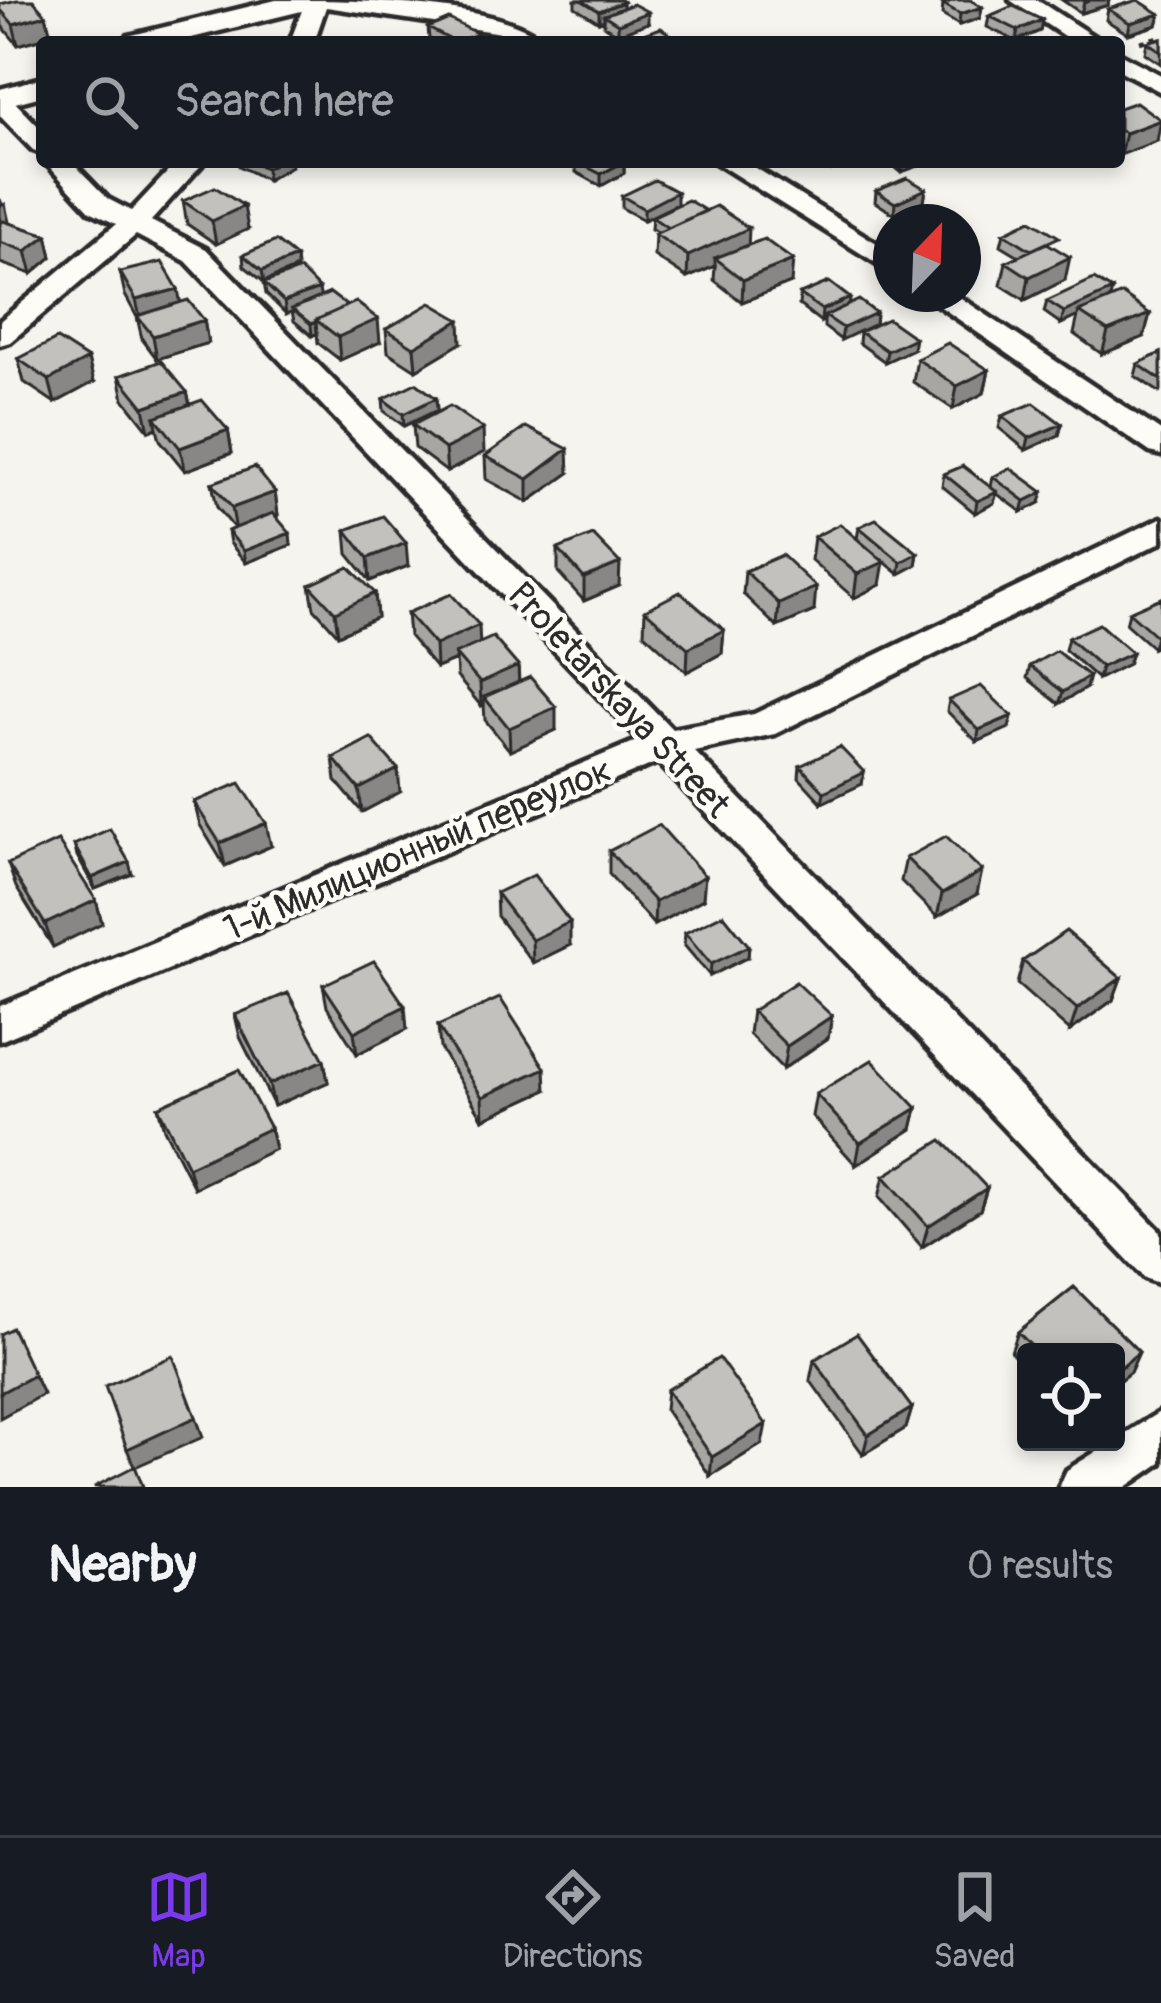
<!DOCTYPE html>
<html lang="en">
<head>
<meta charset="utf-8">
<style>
  :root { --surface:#171b24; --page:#242831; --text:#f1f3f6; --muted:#9ea1a6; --line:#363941; --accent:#7c3aed }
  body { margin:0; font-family:Pangolin,sans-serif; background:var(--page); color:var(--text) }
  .controls { position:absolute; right:36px; bottom:36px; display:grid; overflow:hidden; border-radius:12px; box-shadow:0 6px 18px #0003 }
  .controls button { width:108px; height:108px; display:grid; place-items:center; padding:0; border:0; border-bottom:3px solid var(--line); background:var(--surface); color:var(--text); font:60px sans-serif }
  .compass { position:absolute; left:873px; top:204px; width:108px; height:108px; border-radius:50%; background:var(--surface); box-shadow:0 6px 18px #0003; rotate:23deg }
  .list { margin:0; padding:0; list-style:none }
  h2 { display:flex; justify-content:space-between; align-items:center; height:156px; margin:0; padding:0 48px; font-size:51px }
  h2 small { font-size:39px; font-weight:400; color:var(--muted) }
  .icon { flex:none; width:66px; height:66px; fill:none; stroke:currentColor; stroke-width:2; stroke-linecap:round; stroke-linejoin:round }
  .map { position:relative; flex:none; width:1161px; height:1487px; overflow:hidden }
  .search { position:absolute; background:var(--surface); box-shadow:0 6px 18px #0003; left:36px; right:36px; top:36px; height:132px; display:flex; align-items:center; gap:30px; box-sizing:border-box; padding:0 42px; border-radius:12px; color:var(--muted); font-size:45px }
  .sheet { height:348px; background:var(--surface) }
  nav { display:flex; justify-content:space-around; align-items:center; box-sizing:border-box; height:168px; border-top:3px solid var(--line); background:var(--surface); font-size:33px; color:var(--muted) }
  nav a { display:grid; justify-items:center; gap:6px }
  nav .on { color:var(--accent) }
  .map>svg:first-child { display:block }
</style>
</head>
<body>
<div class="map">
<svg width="1161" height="1487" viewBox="0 0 1161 1487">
  <rect width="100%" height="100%" fill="#f5f4ef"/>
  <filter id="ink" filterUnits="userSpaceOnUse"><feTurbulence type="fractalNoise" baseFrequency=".00833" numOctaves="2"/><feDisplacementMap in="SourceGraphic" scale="24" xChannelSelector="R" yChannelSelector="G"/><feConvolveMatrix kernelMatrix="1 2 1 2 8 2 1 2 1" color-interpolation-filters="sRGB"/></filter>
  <g filter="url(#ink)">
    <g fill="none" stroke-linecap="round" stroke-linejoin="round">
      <g stroke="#2b2b2b" stroke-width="9">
        <path id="minor" d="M306,0c54,0 202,4 238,42h-29l-14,-9 -175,-26 -12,35h-24z
          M1010,0h27l65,42h-29z
          M1119,53l42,22v17l-42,-22z
          M0,94l9,2 33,34v23l-9,-3 -33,-34z
          M45,162h27l36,37 23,12 46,-49h27l-53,59 55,28 466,480 82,-15 407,-196v24l-386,192 -81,17 467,481v52l-16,-6 -487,-516 -658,279v-35l639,-266 -453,-479 -50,-26 -126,107 -10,3v-24l116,-97 -26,-13z
          M715,162h31l145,90v20z
          M922,294h33l206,137v24l-11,-3z
          M1161,1411v52l-35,24h-67l8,-17z"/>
      </g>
      <g stroke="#2b2b2b" stroke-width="9">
        <path id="tertiary" d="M276,0h50l-4,6 -147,36h-52l5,-6z
          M42,78v18l-42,11v-18z"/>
      </g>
      <path stroke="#2b2b2b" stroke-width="4.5" stroke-dasharray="6 6" stroke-linecap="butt" d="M1140,42l21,-6"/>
      <use href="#minor" fill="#fdfcf7" fill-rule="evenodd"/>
      <use href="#tertiary" fill="#fdfcf7" fill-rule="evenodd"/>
    </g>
    <path fill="#a7a6a3" stroke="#2b2b2b" stroke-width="3" d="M575,0h45l3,2v6l25,15 -30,11 -14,-8v-6l-5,2 -24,-15z
      M1062,0h47l-1,5 -27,8z
      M0,4l46,11 5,21 -33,9 -16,-19z
      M943,4l39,3 -2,11 -21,7 -17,-10z
      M1108,9l52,5 -3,11 -29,9 -22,-14z
      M989,16l53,4 -2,11 -24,10 -29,-14z
      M428,28l50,6v8h-43l-6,-3z
      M1161,38v26l-16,-11 2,-11z
      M1119,108l38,33 -38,13z
      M238,162h53v4l-24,14 -28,-14z
      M576,162h48v11l-23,13 -25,-14z
      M819,162h35l-21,8z
      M888,162h41l-28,10z
      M926,189l-2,12 -30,13 -19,-12 1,-11z
      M622,196l55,8 -33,16 -22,-12z
      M0,199l9,24 38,12 5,22 -20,17 -32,-11z
      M183,201l65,28 -32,15 -29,-20z
      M652,217l96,28 43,38 -49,19 -28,-22 1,-14 -28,12 -33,-22 1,-22 3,-2 -7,-3z
      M1004,233l52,16 9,31 -40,20 -24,-15 5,-23 13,-6 -18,-11z
      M243,255l53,2 1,11 -33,14 -20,-16z
      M120,272l61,30 23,18 4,23 -51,16 -15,-20 -5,-22 -12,-22z
      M264,283l56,14 60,45 -40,18 -22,-17 -1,-10 -5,3 -18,-15 -2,-10 -6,3 -20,-20z
      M1112,290l-3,9 35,38 -42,17 -28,-20 4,-18 -17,8 -17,-12 3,-11z
      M800,294l50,4 -1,7 27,8 -1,11 -34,16 -17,-13v-7l-3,2 -22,-17z
      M386,329l75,14 -45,27 -28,-18z
      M860,332l53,17 -28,13 -26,-19z
      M1161,353v38l-2,1 -24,-16 3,-12z
      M18,359l76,23 -39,21 -31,-21z
      M917,359l72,11 -5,23 -31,16 -40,-27z
      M119,376l68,16 3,12 38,26 4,23 -47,18 -25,-31 -3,-12 -8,3 -25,-32z
      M436,398l1,12 -33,16 -20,-15 -1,-12z
      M1002,416l60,8 -3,11 -33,15 -27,-22z
      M413,425l71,27 -37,20 -32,-24z
      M485,456l84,17 -41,29 -42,-23z
      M944,474l47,13 2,-10 47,26 -18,9 -26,-19 -2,10 -19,10 -33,-27z
      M212,483l63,9 3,23 -2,1 15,29 -45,18 -16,-20 -2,-12 6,-3 -17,-21z
      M859,527l59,26 -2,12 -17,9 -42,-35z
      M346,530l62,36 -38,15 -22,-27z
      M814,537l66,48 -26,13 -43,-38z
      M558,549l61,37 -35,15 -26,-29z
      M745,571l69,40 -37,16 -34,-33z
      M310,585l65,8 2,24 -39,18 -24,-27z
      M1161,598v46l-8,4 -27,-24 3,-12z
      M645,610l79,20 -2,23 -35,19 -43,-39z
      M407,613l73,30 38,23 1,15 37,49 -46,21 -25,-31 -1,-15 -3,1 -24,-29 -1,-17 -20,8 -27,-32z
      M1068,638l64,15 -4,11 -30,15 -33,-29z
      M1030,666l56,22 -27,16 -32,-26z
      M949,700l63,16 -3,12 -32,14 -30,-31z
      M333,758l67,34 -38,20 -26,-31z
      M800,766l64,6 -2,12 -40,19 -23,-25z
      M194,802l77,44 -46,20 -25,-41z
      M74,845l58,29 -37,15 -18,-33z
      M609,851l94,48 -49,26 -45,-51z
      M906,858l71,36 -40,23 -36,-36z
      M8,864l88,36 6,23 -49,24 -37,-60z
      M496,893l74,52 -37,18 -36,-47z
      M685,933l64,13 -1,11 -38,19 -26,-31z
      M1023,961l98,17 -8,22 -43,31 -53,-47z
      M323,985l84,44 -50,25 -30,-47z
      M752,1011l80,5 -4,22 -45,31 -34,-35z
      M235,1015l89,45 4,22 -54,24 -34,-69z
      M438,1026l108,64 -63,29 -43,-71z
      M816,1094l101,14 -5,21 -56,36 -44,-49z
      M158,1107l112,21 5,21 -81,39 -30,-59z
      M884,1176l103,12 -7,22 -58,37 -43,-50z
      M1074,1287l65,65 -9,20 -14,11v-31h-90v16l-15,-16 7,-20z
      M814,1360l98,48 -6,20 -43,26 -53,-74z
      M667,1390l95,54 -52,32 -45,-67z"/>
    <path fill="#888785" stroke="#2b2b2b" stroke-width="3" d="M1090,0h19l-1,5 -27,8 3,-11z
      M623,2v11l-19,2v5l-5,2v-11z
      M982,7l-2,11 -21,7 1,-11z
      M648,12v11l-30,11v-10z
      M1160,14l-3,11 -29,9 2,-11z
      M46,15l5,21 -33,9 -5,-21z
      M1042,20l-2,11 -24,10 2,-11z
      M478,34v8h-20z
      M1161,120l-4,21 -37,14 5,-22z
      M277,162h14v4l-24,14 -1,-12z
      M624,162v11l-23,13v-12z
      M834,162h20l-21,8z
      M902,162h27l-28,10z
      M926,189l-2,12 -30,13 1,-11z
      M677,192v12l-33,16v-11z
      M5,204l5,23 -10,3v-24z
      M244,206l4,23 -32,15 -4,-23z
      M970,225l-2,11 -5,3v-11z
      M749,228l-1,22 -33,8v8l-28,12 1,-22z
      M47,235l5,22 -20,17 -6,-23z
      M296,257l1,11 -33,14 -2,-11z
      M1070,257l-5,23 -40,20 4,-23z
      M793,260l-2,23 -49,19 1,-22z
      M178,289l4,22 -41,11 -5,-22z
      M319,289l2,12 -35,13 -2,-12z
      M1112,290l-3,12 -30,10 -1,4 -17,8 3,-12z
      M850,298l-1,12 -24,6 -1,4 -3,2 1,-12z
      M876,313l-1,11 -34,16 2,-12z
      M1150,314l-6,23 -42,17 6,-23z
      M378,319l2,23 -40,18 -2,-23z
      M204,320l4,23 -51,16 -4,-23z
      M460,320l1,23 -45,27 -2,-23z
      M316,322l1,11 -5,3 -1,-12z
      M915,338l-2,11 -28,13 2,-11z
      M88,359l6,23 -39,21 -6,-23z
      M989,370l-5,23 -31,16 4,-23z
      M187,392l5,23 -37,2 2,11 -8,3 -5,-24z
      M436,398l1,12 -33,16 -1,-12z
      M1062,424l-3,11 -33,15 3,-12z
      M483,429l1,23 -37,20 -2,-23z
      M228,430l4,23 -47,18 -5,-23z
      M568,449l1,24 -41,29v-23z
      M275,492l3,23 -42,16 -4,-23z
      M997,492l-3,11 -19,10 2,-12z
      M1043,492l-3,11 -18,9 3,-11z
      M290,533l1,12 -45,18 -2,-12z
      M406,543l2,23 -38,15 -2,-23z
      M918,553l-2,12 -17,9 2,-12z
      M884,562l-4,23 -26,13 3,-24z
      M620,563l-1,23 -35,15v-23z
      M816,587l-2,24 -37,16 2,-23z
      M375,593l2,24 -39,18 -3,-23z
      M479,625l1,23 -25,6 1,6 -20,8 -1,-23z
      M724,630l-2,23 -35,19 1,-24z
      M1161,633v11l-8,4 3,-12z
      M1132,653l-4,11 -30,15 3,-12z
      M518,666l1,23 -35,8v8l-3,1 -1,-23z
      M1089,676l-3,12 -27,16 4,-12z
      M556,707v23l-46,21 -1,-23z
      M1012,716l-3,12 -32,14 2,-12z
      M398,769l2,23 -38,20 -3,-23z
      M864,772l-2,12 -40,19 2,-11z
      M266,823l5,23 -46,20 -5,-23z
      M129,862l3,12 -37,15 -3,-11z
      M982,871l-5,23 -40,23 5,-23z
      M705,876l-2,23 -49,26 1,-23z
      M96,900l6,23 -49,24 -8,-23z
      M570,922v23l-37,18 -1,-23z
      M749,946l-1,11 -38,19 1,-12z
      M1121,978l-8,22 -43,31 7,-22z
      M405,1006l2,23 -50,25 -3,-22z
      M832,1016l-4,22 -45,31 4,-23z
      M324,1060l4,22 -54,24 -5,-22z
      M545,1068l1,22 -63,29 -1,-22z
      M917,1108l-5,21 -56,36 4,-22z
      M270,1128l5,21 -81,39 -6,-21z
      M987,1188l-7,22 -58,37 6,-21z
      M1139,1352l-9,20 -14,11v-12z
      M34,1375l9,19 -43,24v-25z
      M912,1408l-6,20 -43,26 5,-19z
      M196,1417l7,20 -68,30 8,20 -16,-38z
      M766,1424l-4,20 -52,32 2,-19z"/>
    <path fill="#c2c1be" stroke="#2b2b2b" stroke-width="3" d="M17,0h16l13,15 -33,9 -13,-15v-5z
      M581,0h39l3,2 -24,9z
      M955,0h15l12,7 -22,7 -17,-10z
      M1138,0l22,14 -30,9 -22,-14z
      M633,4l15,8 -30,12 -14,-9z
      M1013,6l29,14 -24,10 -29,-14z
      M449,19l29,15 -23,8 -27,-14z
      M661,28l18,13 -33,1 -9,-6z
      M1161,38v13l-14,-9z
      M1136,102l25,18 -36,13 -6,-4v-21z
      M252,162h25l-11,6z
      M577,162h46l-22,12z
      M907,178l19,11 -31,14 -19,-12z
      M655,180l22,12 -33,17 -22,-13z
      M215,187l29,19 -32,15 -29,-20z
      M688,200l18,11 -38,17 -16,-11z
      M716,206l33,22 -61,28 -33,-22z
      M944,208l26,17 -7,3v-6l-47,-1z
      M1031,220l28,17 -28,13 -27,-17z
      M3,221l44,14 -21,16 -26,-9v-19z
      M764,239l29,21 -50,20 -28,-22z
      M276,241l20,16 -34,14 -19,-16z
      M1047,243l23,14 -41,20 -23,-15z
      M162,262l16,27 -42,11 -16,-28z
      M300,270l19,19 -35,13 -20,-19z
      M1094,279l18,11 -48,22 -17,-11z
      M829,282l21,16 -28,12 -22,-16z
      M330,293l17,13 -31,14 1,1 -6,3 -19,-15z
      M1122,294l28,20 -42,17 -29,-19z
      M188,300l16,20 -51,16 -16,-20z
      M859,300l17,13 -33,15 -18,-12z
      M356,302l22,17 -40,18 -22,-17z
      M431,303l29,17 -46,27 -28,-18z
      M888,319l27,19 -28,13 -27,-19z
      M57,339l31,20 -39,21 -31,-21z
      M948,343l41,27 -32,16 -40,-27z
      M1161,353v27l-23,-16z
      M161,361l26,31 -43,15 -25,-31z
      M416,383l20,15 -33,16 -20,-15z
      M202,400l26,30 -48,18 -25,-31z
      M1034,403l28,21 -33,14 -27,-22z
      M450,406l33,23 -38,20 -32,-24z
      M526,427l42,22 -40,30 -43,-23z
      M963,466l34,26 -20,9 -33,-27z
      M255,467l20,25 -43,16 -20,-25z
      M1010,468l33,24 -18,9 -32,-24z
      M273,513l17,20 -46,18 -16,-20z
      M383,516l23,27 -38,15 -22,-28z
      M876,519l42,34 -17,9 -42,-35z
      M840,524l44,38 -27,12 -43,-37z
      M593,535l27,28 -36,15 -26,-29z
      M782,555l34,32 -37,17 -34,-33z
      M349,567l26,26 -40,19 -25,-27z
      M680,592l44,38 -36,18 -43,-38z
      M451,594l28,31 -44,20 -28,-32z
      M1161,598v35l-5,3 -27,-24z
      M1099,624l33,29 -31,14 -33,-29z
      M493,637l25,29 -38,17 -25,-29z
      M1056,651l33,25 -26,16 -33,-26z
      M530,677l26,30 -47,21 -25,-31z
      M981,686l31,30 -33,14 -30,-30z
      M371,738l27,31 -39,20 -26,-31z
      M840,747l24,25 -40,20 -24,-26z
      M240,783l26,40 -46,20 -26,-41z
      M659,825l46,51 -50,26 -46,-51z
      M110,829l19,33 -37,16 -18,-33z
      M946,836l36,35 -40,23 -36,-36z
      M58,841l38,59 -51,24 -37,-60z
      M534,875l36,47 -38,18 -36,-47z
      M723,914l26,32 -38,18 -26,-31z
      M1066,931l55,47 -44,31 -54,-48z
      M374,961l31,45 -51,26 -31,-47z
      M796,982l36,34 -45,30 -35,-35z
      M288,993l36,67 -55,24 -34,-69z
      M500,998l45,70 -63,29 -44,-71z
      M872,1060l45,48 -57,35 -44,-49z
      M239,1070l31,58 -82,39 -30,-60z
      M942,1140l45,48 -59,38 -44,-50z
      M1074,1287l65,65 -23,19v-19h-79l-19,-20z
      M12,1328l22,47 -34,18v-59z
      M857,1334l55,74 -44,27 -54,-75z
      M173,1356l23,61 -69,32 -22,-63z
      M719,1358l47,66 -54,33 -45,-67z
      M135,1466l8,21h-49z"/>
  </g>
  <g text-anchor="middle" stroke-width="9" stroke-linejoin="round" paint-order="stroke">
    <g font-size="36" fill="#2b2b2b" stroke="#fdfcf7">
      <text transform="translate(620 699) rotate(47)" y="13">Proletarskaya Street</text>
      <text transform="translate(417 848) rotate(-23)" y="13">1-й Милиционный переулок</text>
    </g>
  </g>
</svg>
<div class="controls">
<button><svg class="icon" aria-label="locate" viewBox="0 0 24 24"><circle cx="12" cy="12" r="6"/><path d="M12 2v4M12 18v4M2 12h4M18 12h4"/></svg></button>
</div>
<svg class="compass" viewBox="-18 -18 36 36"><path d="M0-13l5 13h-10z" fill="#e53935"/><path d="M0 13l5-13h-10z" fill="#9ea1a6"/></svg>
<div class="search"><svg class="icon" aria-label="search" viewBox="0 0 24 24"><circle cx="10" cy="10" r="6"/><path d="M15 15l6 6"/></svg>Search here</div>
</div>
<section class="sheet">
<h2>Nearby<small>0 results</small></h2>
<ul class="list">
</ul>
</section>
<nav>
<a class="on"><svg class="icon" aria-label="map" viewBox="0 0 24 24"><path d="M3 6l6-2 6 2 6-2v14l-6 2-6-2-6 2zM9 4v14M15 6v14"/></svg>Map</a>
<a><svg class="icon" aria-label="directions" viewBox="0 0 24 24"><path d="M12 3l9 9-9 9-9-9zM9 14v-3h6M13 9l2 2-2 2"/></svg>Directions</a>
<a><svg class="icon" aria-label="saved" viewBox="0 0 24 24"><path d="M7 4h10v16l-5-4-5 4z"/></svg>Saved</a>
</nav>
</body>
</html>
